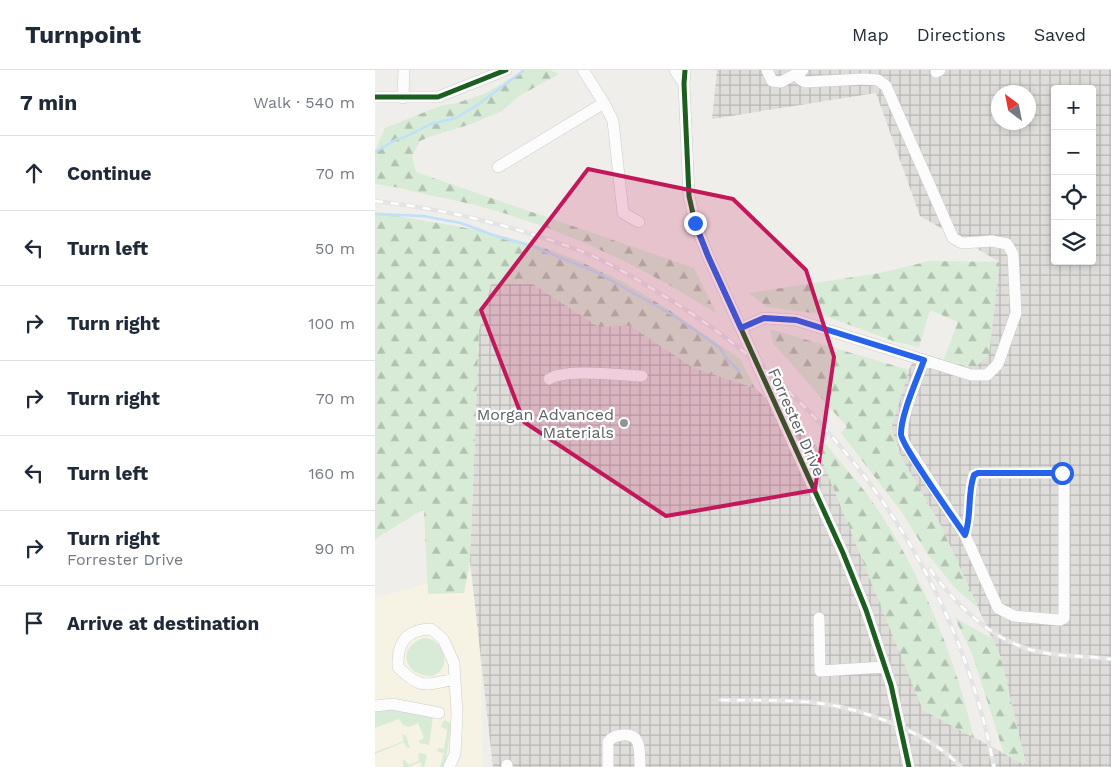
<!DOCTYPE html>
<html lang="en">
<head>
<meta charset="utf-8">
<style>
  :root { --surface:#fff; --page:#f2f2f3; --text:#1f2937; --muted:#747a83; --line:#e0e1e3 }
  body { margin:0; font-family:"Work Sans",sans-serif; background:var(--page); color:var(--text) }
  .controls { position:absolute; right:15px; top:15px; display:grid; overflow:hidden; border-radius:5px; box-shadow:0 2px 8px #0003 }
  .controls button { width:45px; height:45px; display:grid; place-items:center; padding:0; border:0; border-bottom:1px solid var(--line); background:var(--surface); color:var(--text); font:25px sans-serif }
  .compass { position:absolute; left:616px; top:15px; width:45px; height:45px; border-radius:50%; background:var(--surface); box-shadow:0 2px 8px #0003; rotate:328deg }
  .stop { position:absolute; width:15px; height:15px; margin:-11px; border:4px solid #2563eb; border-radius:50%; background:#fff }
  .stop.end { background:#2563eb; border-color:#fff; box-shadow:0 1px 5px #0008 }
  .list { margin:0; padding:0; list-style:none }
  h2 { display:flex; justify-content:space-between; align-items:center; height:65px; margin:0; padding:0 20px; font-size:21px }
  h2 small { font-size:16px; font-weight:400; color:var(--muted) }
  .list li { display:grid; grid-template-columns:32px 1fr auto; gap:15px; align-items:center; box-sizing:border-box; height:75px; padding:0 20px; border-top:1px solid var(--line) }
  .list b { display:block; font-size:19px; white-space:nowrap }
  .list p { margin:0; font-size:16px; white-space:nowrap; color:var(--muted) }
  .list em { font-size:16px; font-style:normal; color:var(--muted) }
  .icon { flex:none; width:28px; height:28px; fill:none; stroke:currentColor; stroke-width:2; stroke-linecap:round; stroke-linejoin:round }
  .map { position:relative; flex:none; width:736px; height:697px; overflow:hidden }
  header { display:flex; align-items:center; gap:30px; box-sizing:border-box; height:70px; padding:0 25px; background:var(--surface); border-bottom:1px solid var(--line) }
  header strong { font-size:24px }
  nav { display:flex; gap:28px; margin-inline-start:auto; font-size:18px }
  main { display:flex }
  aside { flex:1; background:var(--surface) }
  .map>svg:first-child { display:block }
</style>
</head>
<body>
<header>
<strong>Turnpoint</strong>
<nav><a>Map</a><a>Directions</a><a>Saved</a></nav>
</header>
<main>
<aside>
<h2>7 min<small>Walk · 540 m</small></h2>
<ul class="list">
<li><svg class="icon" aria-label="ahead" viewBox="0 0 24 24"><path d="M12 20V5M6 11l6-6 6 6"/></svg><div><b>Continue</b></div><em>70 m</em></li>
<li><svg class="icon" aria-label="left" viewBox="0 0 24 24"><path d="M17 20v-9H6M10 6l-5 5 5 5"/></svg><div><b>Turn left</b></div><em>50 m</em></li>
<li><svg class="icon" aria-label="right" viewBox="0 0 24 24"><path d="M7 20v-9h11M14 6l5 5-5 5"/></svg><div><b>Turn right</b></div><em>100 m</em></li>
<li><svg class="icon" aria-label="right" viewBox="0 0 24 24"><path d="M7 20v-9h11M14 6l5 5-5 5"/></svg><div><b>Turn right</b></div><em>70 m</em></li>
<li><svg class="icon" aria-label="left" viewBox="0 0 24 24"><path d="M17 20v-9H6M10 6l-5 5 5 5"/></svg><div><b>Turn left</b></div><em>160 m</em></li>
<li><svg class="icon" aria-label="right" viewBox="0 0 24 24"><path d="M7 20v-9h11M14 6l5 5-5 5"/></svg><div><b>Turn right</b><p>Forrester Drive</p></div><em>90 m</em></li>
<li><svg class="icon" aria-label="arrive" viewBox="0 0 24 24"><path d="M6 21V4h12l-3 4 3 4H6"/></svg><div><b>Arrive at destination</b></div></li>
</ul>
</aside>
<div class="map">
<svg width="736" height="697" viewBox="0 0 736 697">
  <defs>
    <pattern id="industrial-grid" width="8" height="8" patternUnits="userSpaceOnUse" patternTransform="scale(1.25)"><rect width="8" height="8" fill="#dfddda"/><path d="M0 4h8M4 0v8" fill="none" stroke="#b8b7b5"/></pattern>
    <pattern id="forest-firs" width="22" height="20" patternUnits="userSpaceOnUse" patternTransform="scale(1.25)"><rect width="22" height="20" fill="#d8ebd6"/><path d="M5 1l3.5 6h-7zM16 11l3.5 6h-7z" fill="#b2c2b1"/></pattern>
  </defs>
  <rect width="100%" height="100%" fill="#efeeea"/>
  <path fill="#f7f3e4" d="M103,499l5,198h-108v-169z"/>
  <path fill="url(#industrial-grid)" fill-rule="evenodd" d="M342,0h394v697h-618l-23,-206 9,-231 12,-47 42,1 66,43 30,-2 65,43 61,20 62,59 106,263 103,55 -25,-107 -61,-134 -38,-65 -11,-31 18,-58 8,-18 56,16 27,-106 -80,-46 -44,-123 -164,26zM680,19h37v172h-37zM624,22h30v30h-30z"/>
  <path fill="#d8ebd6" d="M48,568c20,-1 31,29 10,38 -28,1 -38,-27 -10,-38z
    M10,638l48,9 -4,28 -10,-2v-2l5,-3 -6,-15 -9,4 -6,-2 -4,-6 -24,9v-18z
    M70,650l5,3 1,4 -6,40h-5l4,-14 -6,-1 -1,-2 2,-2 5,1 3,-19 -6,-3 1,-4z
    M27,664l4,2 4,12h-3l-3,-6 -29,12v-2l29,-11z
    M46,683l6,2 -3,12h-2l-2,-5 -12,5h-5v-7h2l3,5 11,-4 -1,-7z"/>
  <path fill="url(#forest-firs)" d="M153,0h22l9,4 -40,22 -17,15 -31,13 -42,13 -9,4 -8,15 4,16 278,96 22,45c-72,-45 -147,-82 -230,-105 -17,-5 -34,-8 -52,-12 -19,-4 -39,-10 -59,-12v-33l10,-23 55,-22 17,-3 27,-9 36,-21z
    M0,142l97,17 61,15 44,16 44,21 45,27 74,51 15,29 -61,-20 -65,-43 -30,2 -66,-43 -42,-1 -12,47 -9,231 -6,32 -36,1 -4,-85 -49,30z
    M555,191l70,1 -11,93 -15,13 -30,-9 14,-37 -28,-12 -11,37 -23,-5 -76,-28 -53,-7 -18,-14 131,-20z
    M395,259l139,41 -18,59 11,30 38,65 39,85 -24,-21 -28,-35 -26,-42 -60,-78 6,-6 -74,-84z
    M451,374c17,22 37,43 52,66 46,69 77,148 96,228l-51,-28 -106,-263z
    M580,548l38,21 8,19 25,108 -22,-12 -31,-98z"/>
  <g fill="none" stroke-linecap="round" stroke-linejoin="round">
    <path stroke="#bfe0f9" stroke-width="2.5" d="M0,82l22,-13 8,-2 26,-13 25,-6 24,-15 44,-33
      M0,144l48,2 38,7 32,12 41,12 62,25 80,45 43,30 8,12 12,12"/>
    <g stroke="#cbcccc" stroke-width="12">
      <path id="minor" d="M208,0l21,33 9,18 10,92 16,9
        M300,0l9,14
        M310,0l-1,14 5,112 6,27 13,33 135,297 23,57 25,75 18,82
        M392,0l5,11 9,1 22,-12
        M561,2l4,-2
        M0,27h63l68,-27
        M28,28l1,-28
        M123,97l106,-64
        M366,258l23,-10 32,2 175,55h16l11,-11 18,-51 -3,-59 -6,-10 -15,-3 -30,2 -9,-5 -67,-152 -8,-6 -14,-1 -59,3 -5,-3 -4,-5
        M549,290c-6,18 -28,65 -20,82l61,93 33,73 16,8 46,4 4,-2v-139l-2,-6h-84l-4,2c-7,19 -2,41 -9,60
        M174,309c17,-11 71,-4 93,-3
        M444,548l1,53 65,-4
        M0,636l17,-2 47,9
        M74,697l6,-13 2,-40 -3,-51 -11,-24 -12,-10c-25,1 -34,13 -33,38 23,23 27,18 57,12
        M132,697v-2
        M233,697v-25c4,-5 7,-6 14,-7 21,-2 17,17 18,32"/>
    </g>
    <use href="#minor" stroke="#fdfcfc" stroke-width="11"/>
    <g stroke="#e4e4e4" stroke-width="4.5">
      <path id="rail" d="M0,131c71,8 139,25 206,50 26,10 59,30 83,45 171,103 293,275 330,471
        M555,499c27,38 67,77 116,84 21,4 43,3 65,6
        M346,630c32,1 64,-1 96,3 45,5 113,30 144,64"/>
    </g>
    <use href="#rail" stroke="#fff" stroke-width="2.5" stroke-dasharray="8" stroke-linecap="butt"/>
    <g stroke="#fff" stroke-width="8">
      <path id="cycleway" d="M310,0l-1,14 5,112 6,27 13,33 135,297 23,57 25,75 18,82
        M0,27h63l68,-27"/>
    </g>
    <use href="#cycleway" stroke="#1b5e20" stroke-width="5"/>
  </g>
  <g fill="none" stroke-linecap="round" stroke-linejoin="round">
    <path stroke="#2563eb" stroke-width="6" d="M320,153l13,33 33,72 23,-10 32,2 128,40c-7,20 -23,54 -23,74 0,11 54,86 64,101 7,-19 2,-41 9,-60l4,-2h84"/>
  </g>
  <path fill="#c2185b" fill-opacity="0.2" stroke="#c2185b" stroke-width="4" stroke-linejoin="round" d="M213,99l145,30 73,71 28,87 -19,133 -149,26 -142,-94 -43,-112z"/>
  <circle fill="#919496" stroke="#fff" stroke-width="2" cx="249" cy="353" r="5"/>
  <g text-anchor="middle" stroke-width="4.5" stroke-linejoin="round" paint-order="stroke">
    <g font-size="16" fill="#5f6368" stroke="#fff" text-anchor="end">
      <text x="239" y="350">Morgan Advanced<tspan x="239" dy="18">Materials</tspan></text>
    </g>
    <g font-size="16" fill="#5f6368" stroke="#fff">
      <text transform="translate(422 352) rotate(66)" y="6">Forrester Drive</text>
    </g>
  </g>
</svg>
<div class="controls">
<button>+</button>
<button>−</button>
<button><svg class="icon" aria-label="locate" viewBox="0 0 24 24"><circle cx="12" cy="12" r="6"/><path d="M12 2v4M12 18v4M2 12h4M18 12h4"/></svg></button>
<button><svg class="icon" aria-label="layers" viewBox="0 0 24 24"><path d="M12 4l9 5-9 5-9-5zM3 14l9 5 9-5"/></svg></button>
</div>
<svg class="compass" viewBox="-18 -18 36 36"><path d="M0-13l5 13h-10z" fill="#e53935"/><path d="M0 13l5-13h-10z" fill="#747a83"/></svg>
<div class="stop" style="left:687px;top:403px"></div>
<div class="stop end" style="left:320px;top:153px"></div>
</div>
</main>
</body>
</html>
